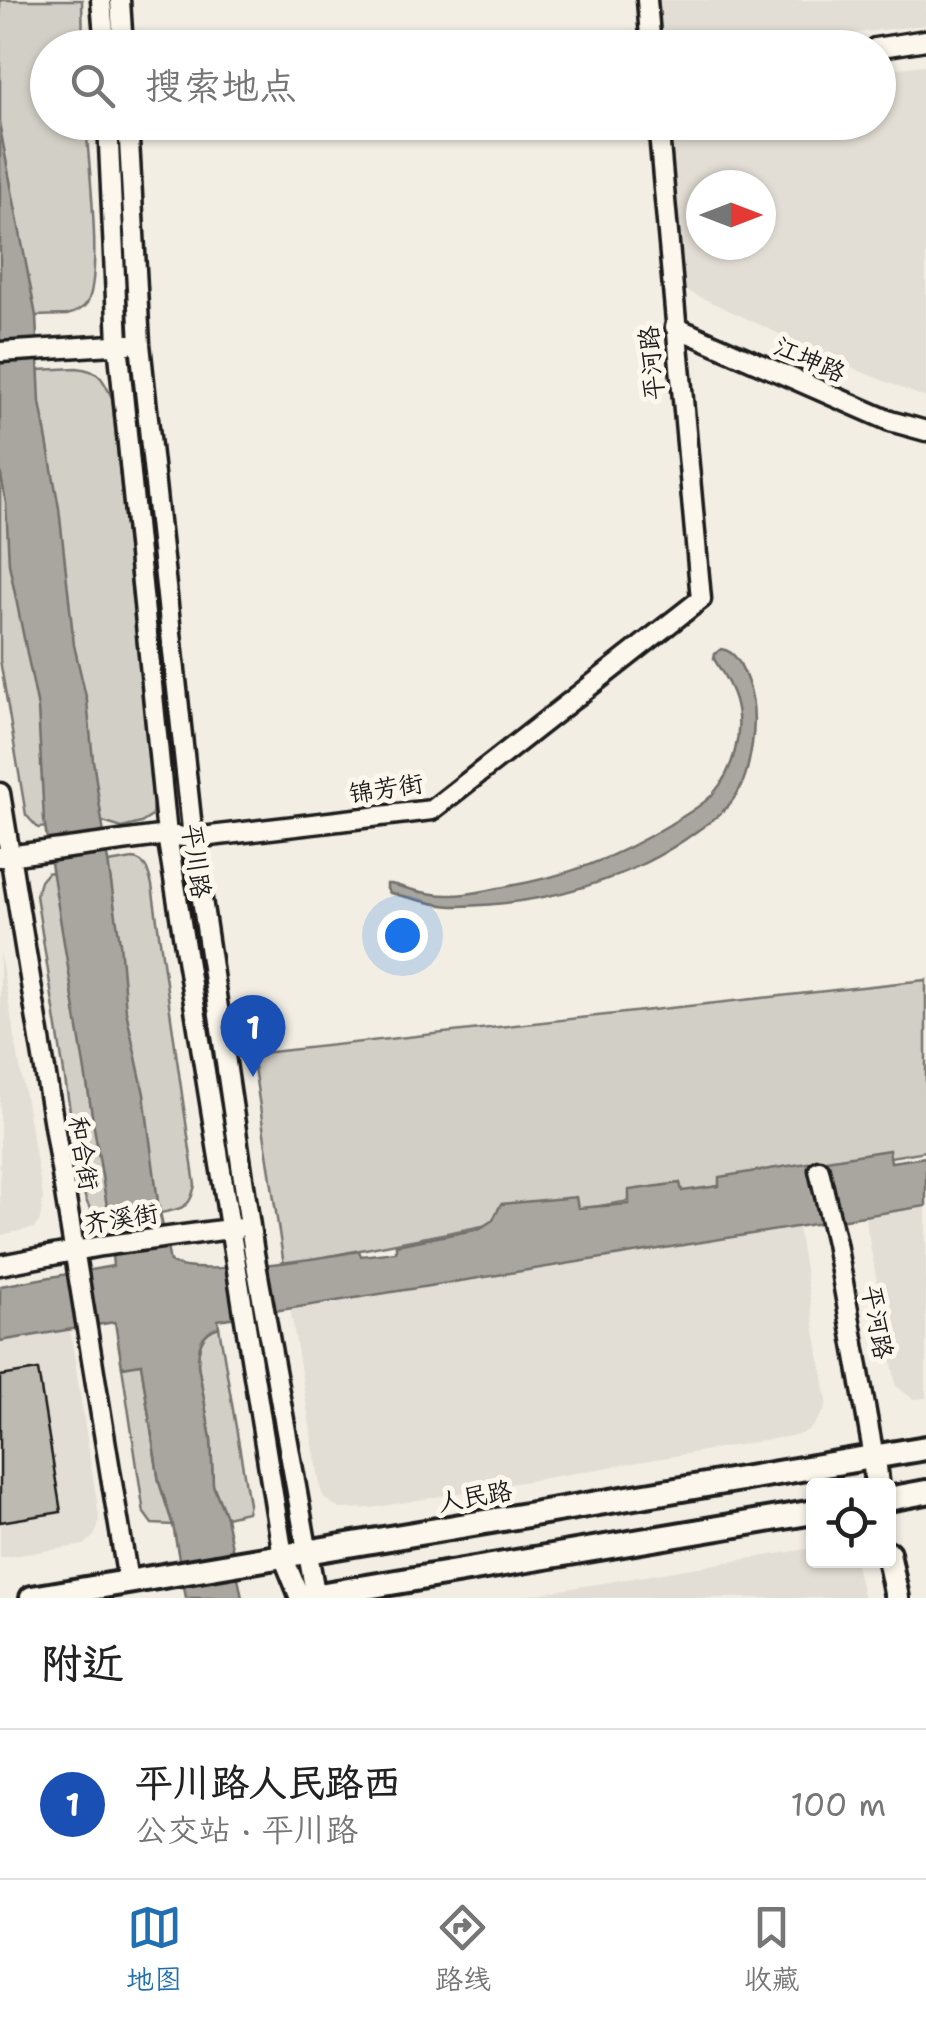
<!DOCTYPE html>
<html lang="zh">
<head>
<meta charset="utf-8">
<style>
  :root { --surface:#fff; --page:#f2f2f2; --text:#222; --muted:#767676; --line:#e0e0e0; --accent:#1f6fb2 }
  body { margin:0; font-family:"Shantell Sans","LXGW WenKai TC",sans-serif; background:var(--page); color:var(--text) }
  .controls { position:absolute; right:30px; bottom:30px; display:grid; overflow:hidden; border-radius:10px; box-shadow:0 2px 8px #0004 }
  .controls button { width:90px; height:90px; display:grid; place-items:center; padding:0; border:0; border-bottom:2px solid var(--line); background:var(--surface); color:var(--text); font:50px sans-serif }
  .compass { position:absolute; left:686px; top:170px; width:90px; height:90px; border-radius:50%; background:var(--surface); box-shadow:0 2px 8px #0004; rotate:90deg }
  .you { position:absolute; left:402px; top:935px; width:35px; height:35px; margin:-25px; border:8px solid #fff; border-radius:50%; background:#1a73e8; box-shadow:0 0 0 15px #1a73e833 }
  .badge { display:grid; place-items:center; width:65px; height:65px; border-radius:50%; background:var(--accent); color:#fff; font-size:32px; font-weight:700 }
  .pin { position:absolute; translate:-50% -82px; filter:drop-shadow(0 2px 5px #0008) }
  .pin::after { content:''; position:absolute; top:52px; width:35px; height:30px; background:inherit; clip-path:polygon(0 0,100% 0,50% 100%) }
  .list { margin:0; padding:0; list-style:none }
  h2 { display:flex; justify-content:space-between; align-items:center; height:130px; margin:0; padding:0 40px; font-size:42px }
  h2 small { font-size:32px; font-weight:400; color:var(--muted) }
  .list li { display:grid; grid-template-columns:65px 1fr auto; gap:30px; align-items:center; box-sizing:border-box; height:150px; padding:0 40px; border-top:2px solid var(--line) }
  .list b { display:block; font-size:38px; white-space:nowrap }
  .list p { margin:0; font-size:32px; white-space:nowrap; color:var(--muted) }
  .list em { font-size:32px; font-style:normal; color:var(--muted) }
  .icon { flex:none; width:55px; height:55px; fill:none; stroke:currentColor; stroke-width:2; stroke-linecap:round; stroke-linejoin:round }
  .map { position:relative; flex:none; width:926px; height:1598px; overflow:hidden }
  .search { position:absolute; background:var(--surface); box-shadow:0 2px 8px #0004; left:30px; right:30px; top:30px; height:110px; display:flex; align-items:center; gap:25px; box-sizing:border-box; padding:0 35px; border-radius:55px; color:var(--muted); font-size:38px }
  .sheet { height:280px; background:var(--surface) }
  nav { display:flex; justify-content:space-around; align-items:center; box-sizing:border-box; height:140px; border-top:2px solid var(--line); background:var(--surface); font-size:28px; color:var(--muted) }
  nav a { display:grid; justify-items:center; gap:5px }
  nav .on { color:var(--accent) }
  .map>svg:first-child { display:block }
</style>
</head>
<body>
<div class="map">
<svg width="926" height="1598" viewBox="0 0 926 1598">
  <rect width="100%" height="100%" fill="#f2eee4"/>
  <filter id="ink" filterUnits="userSpaceOnUse"><feTurbulence type="fractalNoise" baseFrequency=".01" numOctaves="2"/><feDisplacementMap in="SourceGraphic" scale="20" xChannelSelector="R" yChannelSelector="G"/><feConvolveMatrix kernelMatrix="1 2 1 2 8 2 1 2 1" color-interpolation-filters="sRGB"/></filter>
  <g filter="url(#ink)">
    <path fill="#e2ded5" fill-rule="evenodd" d="M655,0h271v25l-191,22h-76z
      M926,65v333l-71,-29 -170,-79 -16,-167 209,-1 1,-52zM701,185h60v60h-60z
      M0,953l43,245 -3,22 -6,8 -34,7z
      M926,1206v192l-13,1 -17,-13 -31,-169z
      M798,1228l29,173 -2,9 -13,17 -10,7 -431,74 -31,1 -15,-10 -4,-8 -31,-184z
      M70,1330l29,186 -1,11 -4,9 -10,9 -84,13v-217z
      M813,1548l1,12 41,1 9,37h-352z"/>
    <path fill="#d2cfc6" stroke="#777671" stroke-width="2.5" d="M0,0h82l1,47 -35,1v74l38,1c2,35 17,154 1,180 -5,7 -12,10 -20,12l-67,2z
      M77,368c23,3 26,10 35,30l41,403 -1,15 -11,7 -19,5 -19,-6 -65,6 -12,-13 -26,-155v-288z
      M133,859c14,2 15,13 19,26l43,300c-2,8 -4,17 -11,21 -9,7 -78,16 -87,10 -9,-6 -12,-19 -15,-29l-46,-292 4,-14 7,-8z
      M926,980v171l-428,72 -214,42 -32,-211z
      M219,1327l30,177 -2,8 -21,5 -13,-32 -2,-46 -13,-74c0,-17 2,-33 21,-38z
      M141,1363l18,119 14,43 -21,-1 -8,-11 -22,-146z"/>
    <path fill="#a9a6a0" stroke="#716f6b" stroke-width="2.5" d="M0,128l36,188 4,86 19,106 15,137 13,56 6,59 27,183 6,68 18,83 14,108 12,60c25,17 156,-5 189,-11l2,5 35,-4v-7l83,-16 14,-9 8,-16 75,-7 2,11 51,-4v-14l51,-7 2,8 37,-5v-9l170,-27 2,12 35,-5v49l-708,114 1,7c-19,5 -21,21 -21,38l13,74 2,46 13,32 16,81h-56l-13,-73 -14,-43 -18,-118 -19,3 -7,-45 -115,19v-55l113,-20 -4,-47 -65,-399 -6,-112 -29,-144 -3,-61 -6,-33z
      M721,649c16,2 22,20 27,34 7,19 7,40 4,61 -3,20 -7,41 -20,57 -9,12 -22,21 -35,30 -67,50 -155,74 -239,75 -23,0 -45,-8 -68,-13l-3,-4v-5h4c19,5 39,12 60,11 18,0 36,-5 53,-8 64,-11 109,-28 165,-62 14,-9 32,-18 44,-31 21,-24 31,-63 22,-94 -4,-15 -13,-28 -21,-41l1,-5z"/>
    <path fill="#bdbab1" stroke="#1c1c1c" stroke-width="2.5" d="M38,1370l23,142 -61,10v-146z"/>
    <g fill="none" stroke-linecap="round" stroke-linejoin="round">
      <g stroke="#1c1c1c" stroke-width="25">
        <path id="minor" d="M101,0l4,48
          M120,0l3,48
          M647,0l4,48
          M875,48l51,-8
          M108,122l10,221 49,492 116,721 17,42
          M128,122l12,222 53,494 61,415 62,345
          M675,327l215,94 36,10
          M0,352l129,-8
          M0,793l128,788
          M0,857l167,-22 26,3 239,-28 269,-211 -43,-477
          M819,1170l17,73 38,214
          M0,1265l101,-19 136,-18"/>
      </g>
      <g stroke="#1c1c1c" stroke-width="30">
        <path id="major" d="M874,1457l3,29
          M888,1499l38,-7
          M888,1553l9,45
          M32,1598l894,-150
          M301,1598l513,-86"/>
      </g>
      <use href="#minor" stroke="#fbf7ec" stroke-width="18"/>
      <use href="#major" stroke="#fbf7ec" stroke-width="22"/>
    </g>
  </g>
  <g text-anchor="middle" stroke-width="10" stroke-linejoin="round" paint-order="stroke">
    <g font-size="25" fill="#1c1c1c" stroke="#fbf7ec">
      <text transform="translate(810 359) rotate(24)" y="9">江坤路</text>
      <text transform="translate(651 363) rotate(-95)" y="9">平河路</text>
      <text transform="translate(386 788) rotate(-9)" y="9">锦芳街</text>
      <text transform="translate(197 861) rotate(82)" y="9">平川路</text>
      <text transform="translate(84 1153) rotate(81)" y="9">和合街</text>
      <text transform="translate(121 1218) rotate(-9)" y="9">齐溪街</text>
      <text transform="translate(878 1322) rotate(80)" y="9">平河路</text>
      <text transform="translate(475 1496) rotate(-10)" y="9">人民路</text>
    </g>
  </g>
</svg>
<div class="controls">
<button><svg class="icon" aria-label="locate" viewBox="0 0 24 24"><circle cx="12" cy="12" r="6"/><path d="M12 2v4M12 18v4M2 12h4M18 12h4"/></svg></button>
</div>
<svg class="compass" viewBox="-18 -18 36 36"><path d="M0-13l5 13h-10z" fill="#e53935"/><path d="M0 13l5-13h-10z" fill="#767676"/></svg>
<div class="you"></div>
<div class="pin badge" style="left:253px;top:1077px;background:#1a4fb4">1</div>
<div class="search"><svg class="icon" aria-label="search" viewBox="0 0 24 24"><circle cx="10" cy="10" r="6"/><path d="M15 15l6 6"/></svg>搜索地点</div>
</div>
<section class="sheet">
<h2>附近<small></small></h2>
<ul class="list">
<li><span class="badge" style="background:#1a4fb4">1</span><div><b>平川路人民路西</b><p>公交站 · 平川路</p></div><em>100 m</em></li>
</ul>
</section>
<nav>
<a class="on"><svg class="icon" aria-label="map" viewBox="0 0 24 24"><path d="M3 6l6-2 6 2 6-2v14l-6 2-6-2-6 2zM9 4v14M15 6v14"/></svg>地图</a>
<a><svg class="icon" aria-label="directions" viewBox="0 0 24 24"><path d="M12 3l9 9-9 9-9-9zM9 14v-3h6M13 9l2 2-2 2"/></svg>路线</a>
<a><svg class="icon" aria-label="saved" viewBox="0 0 24 24"><path d="M7 4h10v16l-5-4-5 4z"/></svg>收藏</a>
</nav>
</body>
</html>
